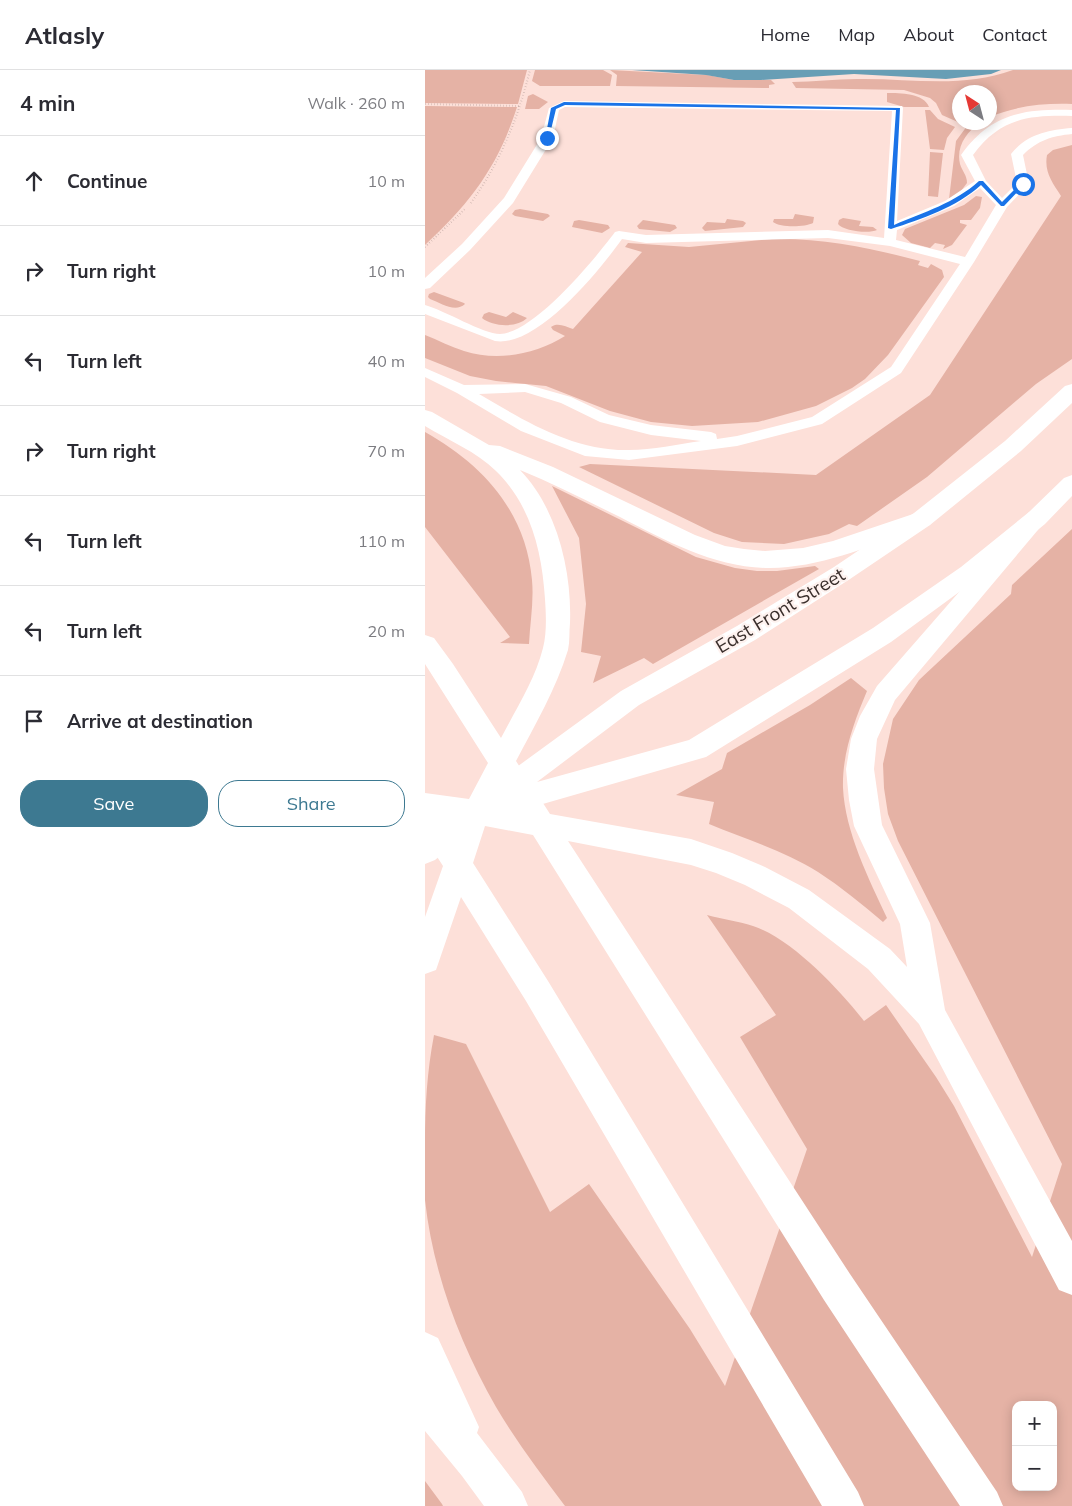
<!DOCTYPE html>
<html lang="en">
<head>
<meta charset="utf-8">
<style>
  :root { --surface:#fff; --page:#f7f7f7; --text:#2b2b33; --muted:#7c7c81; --line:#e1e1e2; --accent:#3d7991 }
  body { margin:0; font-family:Mulish,sans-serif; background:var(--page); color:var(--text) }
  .controls { position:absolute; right:15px; bottom:15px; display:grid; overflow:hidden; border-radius:10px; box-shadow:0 2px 12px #0003 }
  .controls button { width:45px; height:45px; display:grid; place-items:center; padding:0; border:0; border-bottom:1px solid var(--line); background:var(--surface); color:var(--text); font:25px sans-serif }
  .compass { position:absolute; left:527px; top:15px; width:45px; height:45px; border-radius:50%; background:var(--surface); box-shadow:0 2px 12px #0003; rotate:324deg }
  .stop { position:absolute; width:15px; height:15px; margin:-11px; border:4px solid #1a73e8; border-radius:50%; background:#fff }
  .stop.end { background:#1a73e8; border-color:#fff; box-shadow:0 1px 5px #0008 }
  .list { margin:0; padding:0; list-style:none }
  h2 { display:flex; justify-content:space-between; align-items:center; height:65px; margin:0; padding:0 20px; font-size:21px }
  h2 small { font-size:16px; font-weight:400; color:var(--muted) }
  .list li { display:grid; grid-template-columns:32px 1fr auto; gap:15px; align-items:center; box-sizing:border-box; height:90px; padding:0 20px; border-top:1px solid var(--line) }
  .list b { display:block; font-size:19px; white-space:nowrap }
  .list em { font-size:16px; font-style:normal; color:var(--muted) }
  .actions { display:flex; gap:10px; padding:15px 20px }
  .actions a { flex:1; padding:11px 0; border:1px solid var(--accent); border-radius:20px; text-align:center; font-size:18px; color:var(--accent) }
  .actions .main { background:var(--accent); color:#fff }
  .icon { flex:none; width:28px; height:28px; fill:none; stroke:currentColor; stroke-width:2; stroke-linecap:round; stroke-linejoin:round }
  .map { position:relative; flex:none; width:647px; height:1436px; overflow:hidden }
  header { display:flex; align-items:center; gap:30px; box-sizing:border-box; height:70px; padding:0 25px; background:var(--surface); border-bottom:1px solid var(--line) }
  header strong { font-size:24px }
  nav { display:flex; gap:28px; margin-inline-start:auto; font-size:18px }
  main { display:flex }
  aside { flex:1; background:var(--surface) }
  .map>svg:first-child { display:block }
</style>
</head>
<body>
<header>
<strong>Atlasly</strong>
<nav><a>Home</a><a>Map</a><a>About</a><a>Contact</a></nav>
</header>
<main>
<aside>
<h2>4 min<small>Walk · 260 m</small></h2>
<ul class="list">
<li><svg class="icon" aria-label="ahead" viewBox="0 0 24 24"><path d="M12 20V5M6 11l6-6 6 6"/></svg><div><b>Continue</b></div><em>10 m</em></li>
<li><svg class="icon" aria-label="right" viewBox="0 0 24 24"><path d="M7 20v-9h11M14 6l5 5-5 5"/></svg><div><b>Turn right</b></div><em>10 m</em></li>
<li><svg class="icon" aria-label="left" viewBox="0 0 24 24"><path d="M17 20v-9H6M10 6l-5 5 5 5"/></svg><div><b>Turn left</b></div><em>40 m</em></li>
<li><svg class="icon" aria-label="right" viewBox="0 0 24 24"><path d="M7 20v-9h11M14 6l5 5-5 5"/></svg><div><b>Turn right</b></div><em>70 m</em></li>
<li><svg class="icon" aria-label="left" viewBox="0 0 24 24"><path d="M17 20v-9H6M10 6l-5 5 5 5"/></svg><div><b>Turn left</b></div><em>110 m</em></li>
<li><svg class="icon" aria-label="left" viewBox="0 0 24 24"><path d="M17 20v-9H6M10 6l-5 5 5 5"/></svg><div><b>Turn left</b></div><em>20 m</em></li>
<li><svg class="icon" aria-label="arrive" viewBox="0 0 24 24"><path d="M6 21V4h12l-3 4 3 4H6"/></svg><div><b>Arrive at destination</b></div></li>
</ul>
<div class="actions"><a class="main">Save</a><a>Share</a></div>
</aside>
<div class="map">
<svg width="647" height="1436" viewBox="0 0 647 1436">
  <rect width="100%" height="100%" fill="#fde0d9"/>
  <path fill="#e5b2a5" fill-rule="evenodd" d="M0,0h102l-9,34 -93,-1z
    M110,0h68l9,5 -2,11h-70l-8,-5z
    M185,0l97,5 27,5h37l4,4 -6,1v3l-153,-2 1,-11z
    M588,0h59v34c-29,-1 -56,2 -82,13l-1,-25h-30v30l21,1c-14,9 -24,24 -20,41 2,7 7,11 7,19l-6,8 -12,8 7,-58 11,-15 -25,-11 -6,-12 -6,-5 -26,-8 -108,-2 -4,-6c21,0 43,-3 65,-3 53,-1 104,10 156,-9z
    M462,23c13,0 37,0 42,14h-25l-17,-5z
    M108,24l15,8 -9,7h-14l3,-13z
    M0,36l92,1c-19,60 -47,96 -92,138z
    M500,40h5l8,9 17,8 -8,11 -3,12 -14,-1z
    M647,75v214l-36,25 -109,93 -70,49 -8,-2 -20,10 -45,10 -42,-2 -28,-9 -135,-66 11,-3 226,11 114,-80 131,-199c-9,-14 -17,-24 -14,-41l6,-5z
    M505,82l13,1 -5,44 -10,-1z
    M551,126l6,1 -2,11 -9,12h-11v3l7,2 -15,20 -9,4 2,-4 -10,-2 -5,5 -19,-5 -9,-8 3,-6 59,-24z
    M95,139l28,5 2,2 -7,5 -28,-5 -3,-2 3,-4z
    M370,144l19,3 -1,6c-8,4 -32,5 -40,-1l1,-3h19z
    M418,148l18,3 -2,5 14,1 4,3c-8,4 -34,1 -39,-6l1,-4z
    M302,149l16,2 3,2 -3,4 -38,4 -3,-3 5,-6 18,1z
    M154,150l29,5 2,3 -8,5 -30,-6 2,-6z
    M218,150l32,5 2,3 -7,4 -31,-3 -2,-3z
    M347,169c52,-1 99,9 148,22l-2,4 10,3 3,-4 11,6 2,7 -56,78 -23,24 -13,9 -36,18 -58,16 -66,4 -41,-4 -41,-11 -64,-25 -50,-5 -26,-5 -45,-18v-23c13,5 26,12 39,16 34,11 72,3 101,-15l-12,-6 -2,-3c7,-5 15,0 22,2l69,-77 -17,-5 3,-4 61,4z
    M9,222l30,11 1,1c-10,9 -24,-1 -35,-5l-2,-2 1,-3z
    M64,242l17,5 7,-5 14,6c-10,10 -34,9 -45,0l2,-4z
    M0,362c57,32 101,79 107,148 2,21 -2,43 -3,64l-29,-1 10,-6 -85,-110z
    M127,416l144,71 39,11 22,3h20l38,-5 4,3 -166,95 -9,-6 -51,25 8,-27 -20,-4 5,-48 -7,-66z
    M647,459v977h-507c-24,-32 -49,-65 -69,-99 -36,-63 -63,-134 -71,-207 0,-18 0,-38 0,-56 0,-38 2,-72 9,-109l32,9 84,168 39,-28 101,145 35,57 82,-237 -67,-112 36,-22 -69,-100c15,4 31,6 46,11 39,13 86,63 111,95l22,-16 50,72 18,29 78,151 30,-93 -164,-323 -10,-27 -4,-26 -1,-24 10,-45 26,-39 92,-86 1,-9zM591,1335h37v82h-37z
    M426,608l16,13c-13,31 -25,63 -24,97 2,44 26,91 44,130l-4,4c-21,-18 -42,-35 -65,-50 -33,-21 -73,-33 -109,-48l5,-22 -38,-7 46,-26 5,-16 83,-48z
    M0,1411l17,23 1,2h-18z"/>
  <path fill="#689eb5" d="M207,0h369l-10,4 -45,5 -92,-5 -93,6h-27l-28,-5z"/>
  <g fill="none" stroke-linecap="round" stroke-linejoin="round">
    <path stroke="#c1a9a4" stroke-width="2" stroke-dasharray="0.5 2.5" stroke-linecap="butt" d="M0,34l95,2
      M46,133c29,-41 47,-84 59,-133
      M0,177l40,-38"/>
    <path fill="#fff" fill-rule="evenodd" d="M139,31l338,5 1,2 -6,113 48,-20 30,-20 -14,-26c30,-42 63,-46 111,-45v6c-43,-1 -72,2 -99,39l13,26 16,17 15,-15 -6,-29c16,-20 37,-24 61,-26v6c-20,2 -34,6 -49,21l6,29 -22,23 -33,55 -73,111 -79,51 -85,22 -108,14 -44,-4 -64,-25 -64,-38 -32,-16v-9l39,17 61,-1 46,13 38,18 42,10 60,7 5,2 1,5 20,-3 75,-19 79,-50 69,-103 -70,-18 -62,-8 -182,5 -24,-4c-22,31 -85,109 -127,102l-70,-27v-9c19,5 58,29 75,29 34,-1 95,-75 115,-102l4,-1 27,4 182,-5 56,8 8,-127 -327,-4 -6,3 -6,28 -40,65 -43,47 -40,38 -5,1v-11l37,-34 42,-46 37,-60 8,-30zM555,118l16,17 -31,52 -69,-17 1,-10 57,-24zM100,322l36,11 39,19 51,13 50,6c-23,3 -48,9 -72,9 -56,1 -104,-29 -150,-56z"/>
    <path fill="#fff" fill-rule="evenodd" d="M51,730l10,4 4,8 -4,8 -51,40 -10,4v-30l41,-30z"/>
    <path fill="#fff" fill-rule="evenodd" d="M647,314v19l-51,48 -91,74 -80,54 -95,61 -116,65 -102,77 152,-42 184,-112 88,-61 68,-55 35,-34 8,-3v21l-27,28 -68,55 -86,63 -185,115 -205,59 -6,-2c-10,7 -16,11 -29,6l-4,-8 4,-8 155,-113 116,-65 97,-59 80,-54 91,-72 60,-55z"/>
    <path fill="#fff" fill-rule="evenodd" d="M0,340l7,2 57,33 11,1 53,21 142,68 30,11 19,3 21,2 38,-3 30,-7 89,-30 8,2 3,6 -3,6c-46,15 -93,37 -142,42 -61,7 -116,-23 -168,-50 -33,-16 -66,-33 -100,-47 37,38 52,101 50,153 -1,9 0,18 -2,27 -12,39 -33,75 -52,111l34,53 141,25 41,14 33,14 44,23 81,59 17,18 -7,-43 -46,-98 -5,-26 -3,-31 5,-30 9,-23 17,-30 152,-174 8,-2 8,2 3,6 -153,182 -18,39 -3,30 8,56 48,98 15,87 127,231v54l-13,-5 -140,-266 -51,-55 -79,-61 -44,-23 -29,-12 -25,-8 -123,-24 282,433 147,218 6,14h-43l-136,-206 -291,-465 -48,-9 -12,37 75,118 310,511 6,14h-42l-296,-505 -65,-104 -25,73 -11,4v-57l18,-51 -18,-28v-45l44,6 19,-36 -63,-99v-29l9,3 19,26 48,74c15,-29 34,-58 42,-90 4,-15 3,-34 2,-49 -3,-47 -14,-94 -49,-128 -19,-19 -48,-31 -71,-45zM78,717l13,20 -21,-4zM20,750l14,2 -5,12z
      M0,1262l13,6 41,89 -2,6 45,59 6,14h-44l-22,-30 -37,-45z"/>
  </g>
  <path fill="#1a73e8" d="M139,32l336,6 -6,117c30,-13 61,-22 85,-44h4l19,21 19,-19 4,1 -21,22h-3l-20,-21c-24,22 -59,34 -90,44l-3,-1 8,-118 -331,-5 -9,4 -7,29 -4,1 6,-31z"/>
  <g text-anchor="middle" stroke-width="4.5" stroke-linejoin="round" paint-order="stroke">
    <g font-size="19" fill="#392e2b" stroke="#fef2ef">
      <text transform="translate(355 540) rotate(-31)" y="7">East Front Street</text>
    </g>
  </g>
</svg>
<div class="controls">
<button>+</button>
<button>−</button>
</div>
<svg class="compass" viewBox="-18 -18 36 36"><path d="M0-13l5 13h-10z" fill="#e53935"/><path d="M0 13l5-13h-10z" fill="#7c7c81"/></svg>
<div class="stop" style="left:598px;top:114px"></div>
<div class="stop end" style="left:122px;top:68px"></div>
</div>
</main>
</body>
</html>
